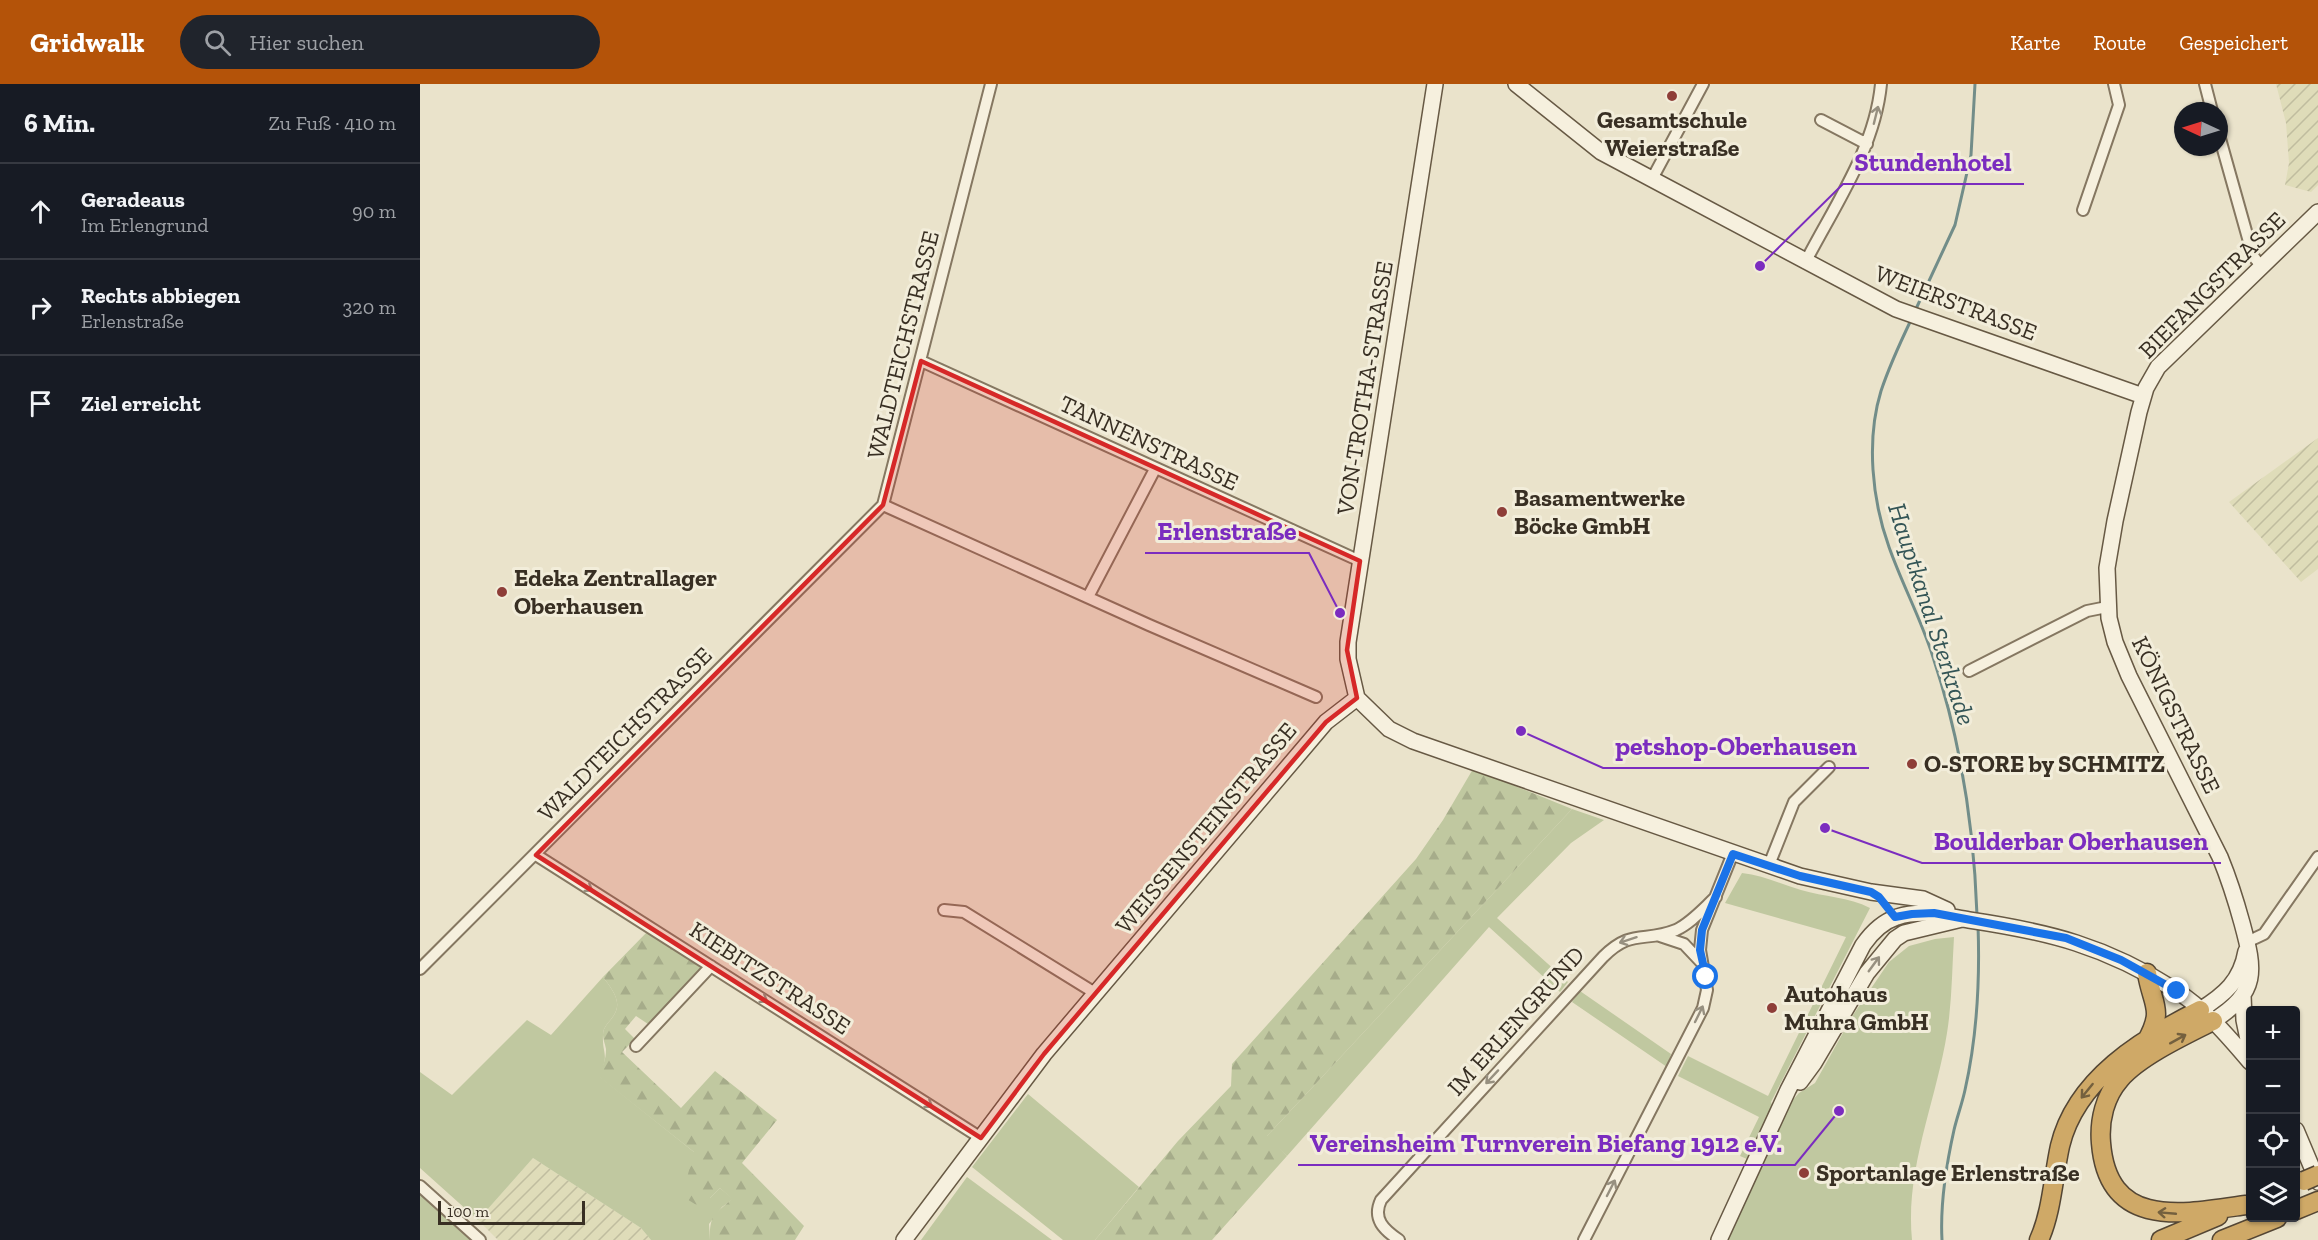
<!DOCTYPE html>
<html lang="de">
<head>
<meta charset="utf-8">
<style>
  :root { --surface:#171b24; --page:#20242c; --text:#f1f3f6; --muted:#9ea1a6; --line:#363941; --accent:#b45309 }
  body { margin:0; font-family:"Zilla Slab",serif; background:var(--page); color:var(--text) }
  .controls { position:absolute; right:18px; bottom:18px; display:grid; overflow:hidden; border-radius:6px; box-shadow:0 2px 4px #0004 }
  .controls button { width:54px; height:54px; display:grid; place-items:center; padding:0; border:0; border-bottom:2px solid var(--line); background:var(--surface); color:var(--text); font:30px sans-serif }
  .compass { position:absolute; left:1754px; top:18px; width:54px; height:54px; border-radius:50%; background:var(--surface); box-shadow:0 2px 4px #0004; rotate:274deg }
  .scale { position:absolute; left:18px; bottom:15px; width:147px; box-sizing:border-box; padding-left:6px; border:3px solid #382f23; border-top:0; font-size:16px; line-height:21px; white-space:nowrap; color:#382f23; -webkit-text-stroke:4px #f2edda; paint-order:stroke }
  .stop { position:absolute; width:18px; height:18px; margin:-14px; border:4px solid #1a73e8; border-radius:50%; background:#fff }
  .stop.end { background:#1a73e8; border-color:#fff; box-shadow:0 2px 6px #0008 }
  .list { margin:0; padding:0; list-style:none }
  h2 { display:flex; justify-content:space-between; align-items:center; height:78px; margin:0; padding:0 24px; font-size:26px }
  h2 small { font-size:20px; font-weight:400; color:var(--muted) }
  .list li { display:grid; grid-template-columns:39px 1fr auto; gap:18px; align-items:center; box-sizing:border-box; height:96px; padding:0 24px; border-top:2px solid var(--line) }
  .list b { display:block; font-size:22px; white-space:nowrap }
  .list p { margin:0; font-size:20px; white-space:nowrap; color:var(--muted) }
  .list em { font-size:20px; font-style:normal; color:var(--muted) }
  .icon { flex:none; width:33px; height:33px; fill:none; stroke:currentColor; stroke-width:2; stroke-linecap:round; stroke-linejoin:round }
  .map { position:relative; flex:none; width:1898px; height:1156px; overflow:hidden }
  header { display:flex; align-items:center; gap:36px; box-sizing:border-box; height:84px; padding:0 30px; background:var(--accent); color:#fff }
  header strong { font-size:28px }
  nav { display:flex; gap:33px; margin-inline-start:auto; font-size:21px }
  .search { width:420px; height:54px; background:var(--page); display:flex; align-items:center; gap:15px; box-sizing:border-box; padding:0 21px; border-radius:33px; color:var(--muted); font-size:22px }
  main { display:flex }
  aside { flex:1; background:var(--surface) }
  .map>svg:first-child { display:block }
</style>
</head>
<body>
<header>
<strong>Gridwalk</strong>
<div class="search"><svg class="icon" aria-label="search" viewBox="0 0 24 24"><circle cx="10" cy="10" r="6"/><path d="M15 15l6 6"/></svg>Hier suchen</div>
<nav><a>Karte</a><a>Route</a><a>Gespeichert</a></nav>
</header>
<main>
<aside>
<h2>6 Min.<small>Zu Fuß · 410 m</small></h2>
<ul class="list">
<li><svg class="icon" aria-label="ahead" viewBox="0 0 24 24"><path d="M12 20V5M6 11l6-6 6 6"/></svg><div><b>Geradeaus</b><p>Im Erlengrund</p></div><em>90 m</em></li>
<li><svg class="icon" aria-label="right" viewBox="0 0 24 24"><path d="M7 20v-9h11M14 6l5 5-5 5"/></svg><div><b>Rechts abbiegen</b><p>Erlenstraße</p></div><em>320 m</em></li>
<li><svg class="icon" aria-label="arrive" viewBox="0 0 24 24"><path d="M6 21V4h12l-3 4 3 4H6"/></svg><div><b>Ziel erreicht</b></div></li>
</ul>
</aside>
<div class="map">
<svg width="1898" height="1156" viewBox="0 0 1898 1156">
  <defs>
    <pattern id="farmland-furrows" width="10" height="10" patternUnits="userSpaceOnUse" patternTransform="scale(1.5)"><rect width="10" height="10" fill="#dfdcb9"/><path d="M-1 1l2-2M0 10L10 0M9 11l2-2" fill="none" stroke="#c0bd9f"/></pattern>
    <pattern id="forest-firs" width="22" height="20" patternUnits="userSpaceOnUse" patternTransform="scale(1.5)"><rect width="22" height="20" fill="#c0c8a0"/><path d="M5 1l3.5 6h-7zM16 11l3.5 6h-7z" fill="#a6ac8a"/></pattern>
  </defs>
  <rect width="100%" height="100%" fill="#eae3cb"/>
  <path fill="url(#farmland-furrows)" d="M1856,0h42v101l-7,7 -26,-7 4,-22 -3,-40z
    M1898,354v131l-17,13 -72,-80z
    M113,1074l108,70 10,12h-153l-20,-20z"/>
  <path fill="#c0c8a0" d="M1152,725l32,11 -33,23 -74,75 71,64 -8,10 -71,-65 -202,229 -21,-19z
    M1322,789c20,2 39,11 59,17 23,7 48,7 69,18l-99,194 2,6 -26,51 -7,-3 19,-39 -81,-41 10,-20 80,40 78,-159 -121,-34z
    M1534,853c-2,32 -2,65 -7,96 -11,69 -42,136 -35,207h-186l65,-138 8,-9 16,-10 38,-68 36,-53 20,-16 26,-7z
    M183,893c8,11 20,24 11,38 -4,7 -11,11 -11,20 -1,20 7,19 -4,41l95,76 16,46 10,-10 13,11 -11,8 -13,17 1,16h-59l-10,-12 -108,-70 -55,62 -58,-52v-96l32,23 75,-75 24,15z
    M1160,907l91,63 -4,13 -95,-65z
    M608,1010l111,93 -44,53h-32l-91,-73z
    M547,1093l85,63h-131z
    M0,1109l52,47h-52z"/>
  <path fill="url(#forest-firs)" d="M1053,685l99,40 -305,327 20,20 -75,84h-117l83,-99 53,-55 1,-22 184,-205 27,-39z
    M228,847l54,35v4l-54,54 -12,-8 -11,13 10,10 -13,13 59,56 34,-37 62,49 -35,43 62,63 -9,14h-85c-1,-25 5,-26 22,-41l-12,-11 -10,10 -12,8 -16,-10 12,-44 -96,-76c5,-10 8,-16 8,-27 -1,-5 -3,-10 -3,-14 0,-9 7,-13 11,-20 9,-14 -3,-27 -11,-38z"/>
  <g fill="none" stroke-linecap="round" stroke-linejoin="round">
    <path stroke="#728d89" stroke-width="3" d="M1495,227l40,-86 16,-70 4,-71
      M1491,236c-11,23 -22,47 -30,71 -15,49 -9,109 8,156 13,37 32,72 44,110 28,84 41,171 44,258
      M1522,1156c-2,-36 4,-74 12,-110 3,-13 8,-26 11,-40 12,-53 15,-110 13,-165"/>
    <g stroke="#857761" stroke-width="14">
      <path id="street" d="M1785,0l7,27
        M1401,36l46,24
        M1799,51l34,121 8,10
        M1232,95l51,-95
        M1663,126l36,-105 -5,-21
        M1386,177c29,-56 69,-113 75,-177
        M501,277l439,200
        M463,421l266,120 167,72
        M668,513l67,-128
        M1549,587l118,-60 20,-4
        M116,771l445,283
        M1349,781l25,-63 35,-35
        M524,826l20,2 131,81
        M1240,852l24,8 17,18
        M1827,858l17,-8 54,-77
        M0,885l463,-464 108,-421
        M216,962l75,-80
        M0,1102l60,54
        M979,1156c-15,-10 -27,-21 -18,-40l222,-243c29,-29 41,-14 73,-27 15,-7 27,-21 40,-33
        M1164,1156l119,-232 4,-18 -7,-40 2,-20 31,-77"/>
    </g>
    <g stroke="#675944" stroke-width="18">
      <path id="secondary" d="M1096,0l85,68 295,157 247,87
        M937,614l32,31 24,12 387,135 71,16 52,7 24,11
        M937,614l-9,-39v-17l87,-558
        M1823,911l1,25 6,29
        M1780,926c24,-15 41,-29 46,-59
        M1793,937c46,-29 42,-50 29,-98 -6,-22 -13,-44 -22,-66l-91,-181 -14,-34 -6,-24 -2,-50 8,-47 24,-109 7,-24 12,-21 160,-155
        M1380,998l14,-19 53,-90 28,-34 9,-6 58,-14
        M1876,1046l22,52
        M484,1156l140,-186 282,-332 31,-24
        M1299,1156l69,-150 75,-145c9,-13 19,-23 34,-28 26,-8 48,-1 72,3 81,12 136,26 206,70 29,18 53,46 75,72"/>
    </g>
    <g stroke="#544634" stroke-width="21">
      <path id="highway" d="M1793,937c-28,14 -73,35 -93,58 -15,17 -21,41 -19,64 7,87 82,71 145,62
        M1726,958c19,-33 6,-37 1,-69
        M1876,1126l22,-9
        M1619,1156c13,-29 14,-62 21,-94 16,-67 82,-107 140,-136
        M1741,1156l57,-24
        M1802,1156l55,-22"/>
    </g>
    <use href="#street" stroke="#f6f0de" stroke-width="10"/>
    <use href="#secondary" stroke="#f6f0de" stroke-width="15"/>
    <use href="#highway" stroke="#cfa967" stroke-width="18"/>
    <g stroke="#544634" stroke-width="21" stroke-linecap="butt">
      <path id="highway-bridge" d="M1884,1097l14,-6"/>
    </g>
    <use href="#highway-bridge" stroke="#cfa967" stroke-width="18"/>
  </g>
  <defs><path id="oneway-shaft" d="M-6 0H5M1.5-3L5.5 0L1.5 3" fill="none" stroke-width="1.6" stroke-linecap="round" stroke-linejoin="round" transform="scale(1.5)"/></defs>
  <g stroke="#979080">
    <use href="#oneway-shaft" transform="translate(1456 31) rotate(-76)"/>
    <use href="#oneway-shaft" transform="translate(165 802) rotate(32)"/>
    <use href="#oneway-shaft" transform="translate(1208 856) rotate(162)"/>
    <use href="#oneway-shaft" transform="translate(1454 880) rotate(-54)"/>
    <use href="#oneway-shaft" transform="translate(340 913) rotate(32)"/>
    <use href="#oneway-shaft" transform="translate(1279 930) rotate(-64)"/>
    <use href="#oneway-shaft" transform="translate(1072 993) rotate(133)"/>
    <use href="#oneway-shaft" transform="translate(505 1018) rotate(33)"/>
    <use href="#oneway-shaft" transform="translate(1191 1104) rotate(-63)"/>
  </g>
  <g stroke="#74603e">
    <use href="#oneway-shaft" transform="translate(1758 955) rotate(-29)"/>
    <use href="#oneway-shaft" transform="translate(1667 1007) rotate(129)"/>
    <use href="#oneway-shaft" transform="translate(1747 1129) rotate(-175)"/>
  </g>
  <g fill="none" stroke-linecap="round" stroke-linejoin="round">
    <path stroke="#1a73e8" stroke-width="8" d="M1286,893l-6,-27 2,-20 31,-76 67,22 71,16 8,5 16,20 17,-3 22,-1 132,25 55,22 56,31"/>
  </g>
  <path fill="#d62828" fill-opacity="0.2" stroke="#d62828" stroke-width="4.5" stroke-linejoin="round" d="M501,277l439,200 -13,89 10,48 -31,24 -282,332 -63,84 -445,-283 347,-350z"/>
  <g fill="#8e3e38" stroke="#f2edda" stroke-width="2">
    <circle cx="1252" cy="12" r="6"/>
    <circle cx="1082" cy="428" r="6"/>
    <circle cx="82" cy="508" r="6"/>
    <circle cx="1492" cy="680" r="6"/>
    <circle cx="1352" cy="924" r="6"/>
    <circle cx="1384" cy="1089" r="6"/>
  </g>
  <g text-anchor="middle" stroke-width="6" stroke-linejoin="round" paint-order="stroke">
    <g font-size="24" font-weight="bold" fill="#382f23" stroke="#f2edda" text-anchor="start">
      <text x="1252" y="44" text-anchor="middle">Gesamtschule<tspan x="1252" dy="28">Weierstraße</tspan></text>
      <text x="1094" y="422">Basamentwerke<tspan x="1094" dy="28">Böcke GmbH</tspan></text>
      <text x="94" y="502">Edeka Zentrallager<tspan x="94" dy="28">Oberhausen</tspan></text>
      <text x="1504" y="688">O-STORE by SCHMITZ</text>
      <text x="1364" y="918">Autohaus<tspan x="1364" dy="28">Muhra GmbH</tspan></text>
      <text x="1396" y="1097">Sportanlage Erlenstraße</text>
    </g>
    <g font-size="24" fill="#382f23" stroke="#f2edda">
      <text transform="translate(1792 201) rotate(-45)" y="8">BIEFANGSTRASSE</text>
      <text transform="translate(1536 219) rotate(21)" y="8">WEIERSTRASSE</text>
      <text transform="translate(483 261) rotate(-76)" y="8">WALDTEICHSTRASSE</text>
      <text transform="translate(945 304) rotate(-81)" y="8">VON-TROTHA-STRASSE</text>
      <text transform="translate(729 359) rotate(25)" y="8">TANNENSTRASSE</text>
      <text transform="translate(1756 631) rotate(64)" y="8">KÖNIGSTRASSE</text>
      <text transform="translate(205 650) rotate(-45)" y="8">WALDTEICHSTRASSE</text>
      <text transform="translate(786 744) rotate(-50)" y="8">WEISSENSTEINSTRASSE</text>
      <text transform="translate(350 894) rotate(33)" y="8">KIEBITZSTRASSE</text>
      <text transform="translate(1096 937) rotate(-48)" y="8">IM ERLENGRUND</text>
    </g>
    <g font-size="26" font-style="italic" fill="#345556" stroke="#f2edda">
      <text transform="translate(1512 530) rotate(72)" y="9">Hauptkanal Sterkrade</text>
    </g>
  </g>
  <path fill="none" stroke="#7b2cbf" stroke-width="2" d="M1340 182L1423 100H1604M920 529L889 469H725M1101 647L1183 684H1449M1405 744L1502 779H1801M1419 1027L1375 1081H878"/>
  <g fill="#7b2cbf" stroke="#f2edda" stroke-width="2">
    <circle cx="1340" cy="182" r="6"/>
    <circle cx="920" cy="529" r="6"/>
    <circle cx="1101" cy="647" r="6"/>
    <circle cx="1405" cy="744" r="6"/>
    <circle cx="1419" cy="1027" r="6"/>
  </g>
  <g font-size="26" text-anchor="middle" font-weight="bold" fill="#7b2cbf" stroke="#f2edda" stroke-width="6" stroke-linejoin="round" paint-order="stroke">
    <text x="1513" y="87">Stundenhotel</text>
    <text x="807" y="456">Erlenstraße</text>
    <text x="1316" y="671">petshop-Oberhausen</text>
    <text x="1651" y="766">Boulderbar Oberhausen</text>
    <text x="1126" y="1068">Vereinsheim Turnverein Biefang 1912 e.V.</text>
  </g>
</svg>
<div class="controls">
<button>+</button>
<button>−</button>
<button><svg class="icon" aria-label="locate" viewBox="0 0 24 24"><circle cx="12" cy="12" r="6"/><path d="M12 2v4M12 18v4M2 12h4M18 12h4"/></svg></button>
<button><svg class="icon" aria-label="layers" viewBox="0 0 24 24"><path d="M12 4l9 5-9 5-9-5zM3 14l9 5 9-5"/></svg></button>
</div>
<svg class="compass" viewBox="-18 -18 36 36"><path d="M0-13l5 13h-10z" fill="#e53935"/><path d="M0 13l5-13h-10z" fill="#9ea1a6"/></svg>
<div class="scale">100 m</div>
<div class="stop" style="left:1286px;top:893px"></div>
<div class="stop end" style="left:1757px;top:907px"></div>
</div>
</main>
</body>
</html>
